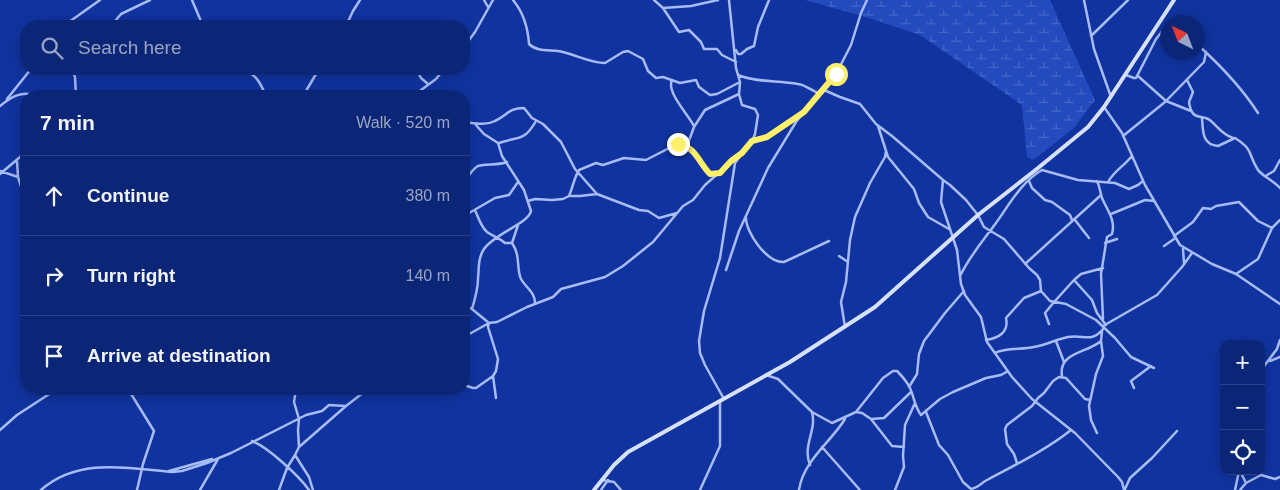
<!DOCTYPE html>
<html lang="en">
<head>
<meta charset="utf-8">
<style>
  :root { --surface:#0c2677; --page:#152e7c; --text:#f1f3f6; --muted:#9aa5c6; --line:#2c4389 }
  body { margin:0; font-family:Arial,sans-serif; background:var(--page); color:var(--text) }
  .controls { position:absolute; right:15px; bottom:15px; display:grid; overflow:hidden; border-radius:10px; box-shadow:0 2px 12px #0003 }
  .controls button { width:45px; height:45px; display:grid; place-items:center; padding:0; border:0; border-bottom:1px solid var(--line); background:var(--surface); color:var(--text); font:25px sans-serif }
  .compass { position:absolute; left:1160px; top:15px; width:45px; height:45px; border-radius:50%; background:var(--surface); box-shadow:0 2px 12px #0003; rotate:318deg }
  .stop { position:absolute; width:15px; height:15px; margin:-11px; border:4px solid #fff06b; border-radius:50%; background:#fff }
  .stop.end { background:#fff06b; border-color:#fff; box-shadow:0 1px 5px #0008 }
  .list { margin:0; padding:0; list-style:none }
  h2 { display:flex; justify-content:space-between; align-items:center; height:65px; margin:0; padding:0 20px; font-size:21px }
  h2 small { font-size:16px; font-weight:400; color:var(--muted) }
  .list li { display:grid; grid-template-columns:32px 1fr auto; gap:15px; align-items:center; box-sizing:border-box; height:80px; padding:0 20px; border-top:1px solid var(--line) }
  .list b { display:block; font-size:19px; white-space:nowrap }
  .list em { font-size:16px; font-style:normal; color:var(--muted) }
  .icon { flex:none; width:28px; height:28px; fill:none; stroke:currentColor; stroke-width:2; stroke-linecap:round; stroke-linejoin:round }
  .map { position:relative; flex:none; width:1280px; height:490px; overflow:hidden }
  .search { position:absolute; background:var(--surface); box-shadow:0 2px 12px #0003; left:20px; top:20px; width:450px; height:55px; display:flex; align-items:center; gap:12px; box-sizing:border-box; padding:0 18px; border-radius:20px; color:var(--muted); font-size:19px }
  .panel { position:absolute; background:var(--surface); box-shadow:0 2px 12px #0003; left:20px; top:90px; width:450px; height:305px; border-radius:20px }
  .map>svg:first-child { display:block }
</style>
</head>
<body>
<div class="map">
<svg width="1280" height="490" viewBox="0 0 1280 490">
  <defs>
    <pattern id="wetland-marsh" width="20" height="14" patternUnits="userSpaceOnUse" patternTransform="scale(1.25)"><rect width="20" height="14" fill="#234bbd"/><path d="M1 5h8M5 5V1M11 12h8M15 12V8" fill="none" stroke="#4466c7"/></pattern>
  </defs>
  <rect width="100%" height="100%" fill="#10339f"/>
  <path fill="url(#wetland-marsh)" d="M805,0h245l45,100 -21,28 -41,32 -6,-3 -5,-52 -102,-70 -51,-17z"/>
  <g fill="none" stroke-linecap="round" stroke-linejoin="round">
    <path stroke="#a7bbf5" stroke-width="2.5" d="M192,0l11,26
      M484,0l4,7
      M513,0c10,12 15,29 16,44 9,9 23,5 34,8 13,3 28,11 42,11l18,-11 5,-1 15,8 5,12 8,7 7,-1 17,6 16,-3 3,7 11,8 7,-1 23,-12
      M654,0l9,8 28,-2 27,-6
      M1084,0l10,49 17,48
      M663,8l16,24 10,-2 12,12 3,7h13l5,6 14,7
      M1169,22l6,-3 4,3
      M70,26l-1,-4 31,-22
      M111,26l10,-12 29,-14
      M346,26l7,-15 7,-11
      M1091,36l37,-36
      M1198,45c22,20 44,43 60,68
      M464,47l11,-15 18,-32
      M736,50l2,4h3l6,-5 7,-3 4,-19 11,-27
      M72,69l3,8 1,19
      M242,69c14,5 18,13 24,27
      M416,69l5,9 7,6
      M252,72l15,-3
      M738,75c19,8 40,5 60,9 8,1 14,7 22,10
      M1126,75l8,3h2l20,-39 12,-15
      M1138,76l28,25 25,10
      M672,80c-6,12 16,34 22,46
      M1187,80l6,12 -4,10c3,21 13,11 22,19 8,7 11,13 22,17
      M824,90l16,7 20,7 16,20 16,12 51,44 -2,22 16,48 4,34 4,11 16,22 6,25 25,35 20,22 43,34 43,44 4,5 2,8
      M303,96l16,-27
      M413,96l23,-17 8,-10
      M7,99l24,-30
      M0,106c11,-9 22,-16 36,-10
      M1104,107l18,26 23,52 35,60 32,19 24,10 44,30
      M1202,118c1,13 0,27 16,28l17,-8c20,13 12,15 23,32 3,5 16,11 22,18
      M464,122c10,1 21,4 31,-1 13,-6 13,-13 29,-13l8,10 11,6 18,18 14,27 22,25 42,16 9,1 11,7 18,-5
      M878,126l10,31 26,32 5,14 9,14 21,12
      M1123,136l42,-34 39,-40 2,-10
      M752,141l15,-4 35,-24
      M499,143c20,-7 25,-1 37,-22
      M687,146l7,-19 11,-17 34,-16
      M17,161l1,16 8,25
      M1042,170l36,10 37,3 14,6 9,-4 5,-4
      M0,171l18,6
      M0,174l26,-22
      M1267,175l7,-4 6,-11
      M464,180c6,-4 8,-11 14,-14 9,-3 19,0 29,-4
      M943,180l7,5 16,15 12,15 6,12 20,12 25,29 8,7 3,5 1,11 9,10 16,3 30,16 19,18 16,19 23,11
      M1029,181l3,7 13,12 7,2 18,13 2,5
      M1097,181c3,6 3,11 5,17 5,12 14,22 10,36l-5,3 -6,37 2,45
      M1108,182c6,-11 16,-16 24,-26
      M569,196c4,-9 5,-18 10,-26l17,-7 7,2 21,-7 22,2 31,-16 11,3 10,9 6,12 6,6h7
      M528,201l7,-2 17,1 11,-1 6,-3h11l17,-2
      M475,210c3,7 6,17 12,22 7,5 11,5 18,11h7
      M1111,214l34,-14 9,1
      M464,216l31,-18 14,-3 9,-13
      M746,218c0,15 21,45 38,44l45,-21
      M1075,220l14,18
      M518,225l-6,18c9,13 4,25 9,36 5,9 14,13 14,24
      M1174,236l19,-14 10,-14 8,1 5,-3 23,-4 19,19 14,7
      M1105,243l12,-4
      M1164,246l10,-7
      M1183,249l1,14
      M839,256l9,6
      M1025,264l76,-69
      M1103,268l-22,6 -7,6 18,20 5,13 9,12
      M726,270l13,-39 29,-63 28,-46 40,-48 15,-29 10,-32 6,-13
      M1236,274l22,-15 14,-31 8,-8
      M960,276c11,-22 22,-34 36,-53 13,-18 26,-42 46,-53
      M1055,301l19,-21
      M464,305l8,4 17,14 -1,4 10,32 -2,12 -3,5 3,22
      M472,309c3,-10 6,-20 6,-30 1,-11 0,-21 6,-30 11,-16 44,-25 47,-38l-7,-21 -22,-34 -4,-13 -14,-9 -9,-10
      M1049,324l-4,-11 9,-11
      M1103,326l54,-31 25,-28 10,-14
      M845,327l-4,-25 5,-20 4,-42 5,-23 15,-34 15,-26 1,-6
      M464,337l25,-14 8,-1 30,-15 26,-10 8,-8 44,-12 18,-11 30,-24 30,-36 10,-6 12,-15 33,-29
      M986,340c13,-2 23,-8 20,-22l18,-20 17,-7
      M1056,341l8,21
      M995,353c11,-6 27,-3 39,-6 12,-2 23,-8 34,-10 16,-3 23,7 36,-9
      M1270,361l10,-4
      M1261,370l16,-21 3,-9
      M766,375l12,4 34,33 20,11 24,-11 6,1 9,6 21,27 12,1
      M1062,376c-4,-24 26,-23 39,-35
      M464,385l9,3h3l17,-12
      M909,387l8,-13 2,-20 5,-13 21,-28 19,-22
      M1134,388l-3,-7 20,-15
      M128,389l26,42 -11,33 -6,26
      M296,389l-2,13 5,17 -1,11 1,17
      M724,399l-19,-34 -5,-12 -1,-12 5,-30 16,-53 15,-95 17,-22 3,-7 3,-19 -3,-6 -13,-4 -3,-11 1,-12 -4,-14 -7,-68
      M856,412l27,-34 10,-7h4c5,5 10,11 13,17 4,9 5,19 11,27l19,-16 13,-7 33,-14 15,-3 7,-4
      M926,412l13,33 9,10 15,27 8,7c7,-1 10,-6 16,-9 28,-15 59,-30 84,-50
      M871,419l13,-1 27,-26
      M0,430l17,-15 40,-26
      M1097,433l-6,-13 -2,-14 7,-32 7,-18 -2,-15 1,-10
      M252,441c16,6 47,35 57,49
      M822,447l38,43
      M1017,463l-3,-9 -7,-10 -2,-15 2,-4 25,-19 6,-8 6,-5 9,-12 6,-4 7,1 19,21 5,1
      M810,465c-8,-20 7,-34 2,-53
      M169,471l43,-12
      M1240,471l6,12
      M602,480l12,2 7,8
      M1125,489l5,-11 22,-20 25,-27
      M41,490c37,-33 87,-22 131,-18l10,-1 25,-8 24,-10 75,-38 16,-4 7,-6 17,1
      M200,490l18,-31
      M279,490l8,-22 8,-13
      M313,490l-4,-13 -14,-22 4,-8 47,-41 22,-17
      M601,490l7,-10
      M700,490l20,-44v-45
      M799,490c4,-29 32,-48 46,-71
      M895,490l9,-23 -1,-11 2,-31 10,-22
      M1235,490l4,-19
      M1240,490l6,-7 15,-8 14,4 5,-2"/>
    <path stroke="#d7e1fe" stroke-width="4" d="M594,490l20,-25 14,-13 162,-90 85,-55 103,-92 60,-47 50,-41 16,-20 70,-107"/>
  </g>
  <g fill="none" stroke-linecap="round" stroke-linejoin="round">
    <path stroke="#fff06b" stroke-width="6" d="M678,144c18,3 21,19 32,30l10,-1 11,-12 11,-8 10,-12 15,-4 37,-25 32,-38"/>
  </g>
</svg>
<div class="controls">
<button>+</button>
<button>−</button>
<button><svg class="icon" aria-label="locate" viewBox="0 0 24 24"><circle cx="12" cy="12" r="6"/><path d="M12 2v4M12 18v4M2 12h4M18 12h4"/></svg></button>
</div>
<svg class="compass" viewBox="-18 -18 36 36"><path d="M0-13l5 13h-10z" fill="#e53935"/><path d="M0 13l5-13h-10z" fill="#9aa5c6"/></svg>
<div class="stop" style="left:836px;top:74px"></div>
<div class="stop end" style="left:678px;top:144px"></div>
<div class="search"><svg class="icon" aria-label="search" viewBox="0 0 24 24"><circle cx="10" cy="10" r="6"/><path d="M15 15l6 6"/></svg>Search here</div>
<section class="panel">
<h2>7 min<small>Walk · 520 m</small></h2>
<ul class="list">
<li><svg class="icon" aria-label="ahead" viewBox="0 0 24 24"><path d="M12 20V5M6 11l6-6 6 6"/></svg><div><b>Continue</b></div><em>380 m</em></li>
<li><svg class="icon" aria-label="right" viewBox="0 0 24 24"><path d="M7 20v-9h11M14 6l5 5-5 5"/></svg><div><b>Turn right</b></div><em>140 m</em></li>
<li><svg class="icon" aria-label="arrive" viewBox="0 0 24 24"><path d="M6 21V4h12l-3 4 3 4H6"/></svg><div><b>Arrive at destination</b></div></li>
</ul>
</section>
</div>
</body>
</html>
